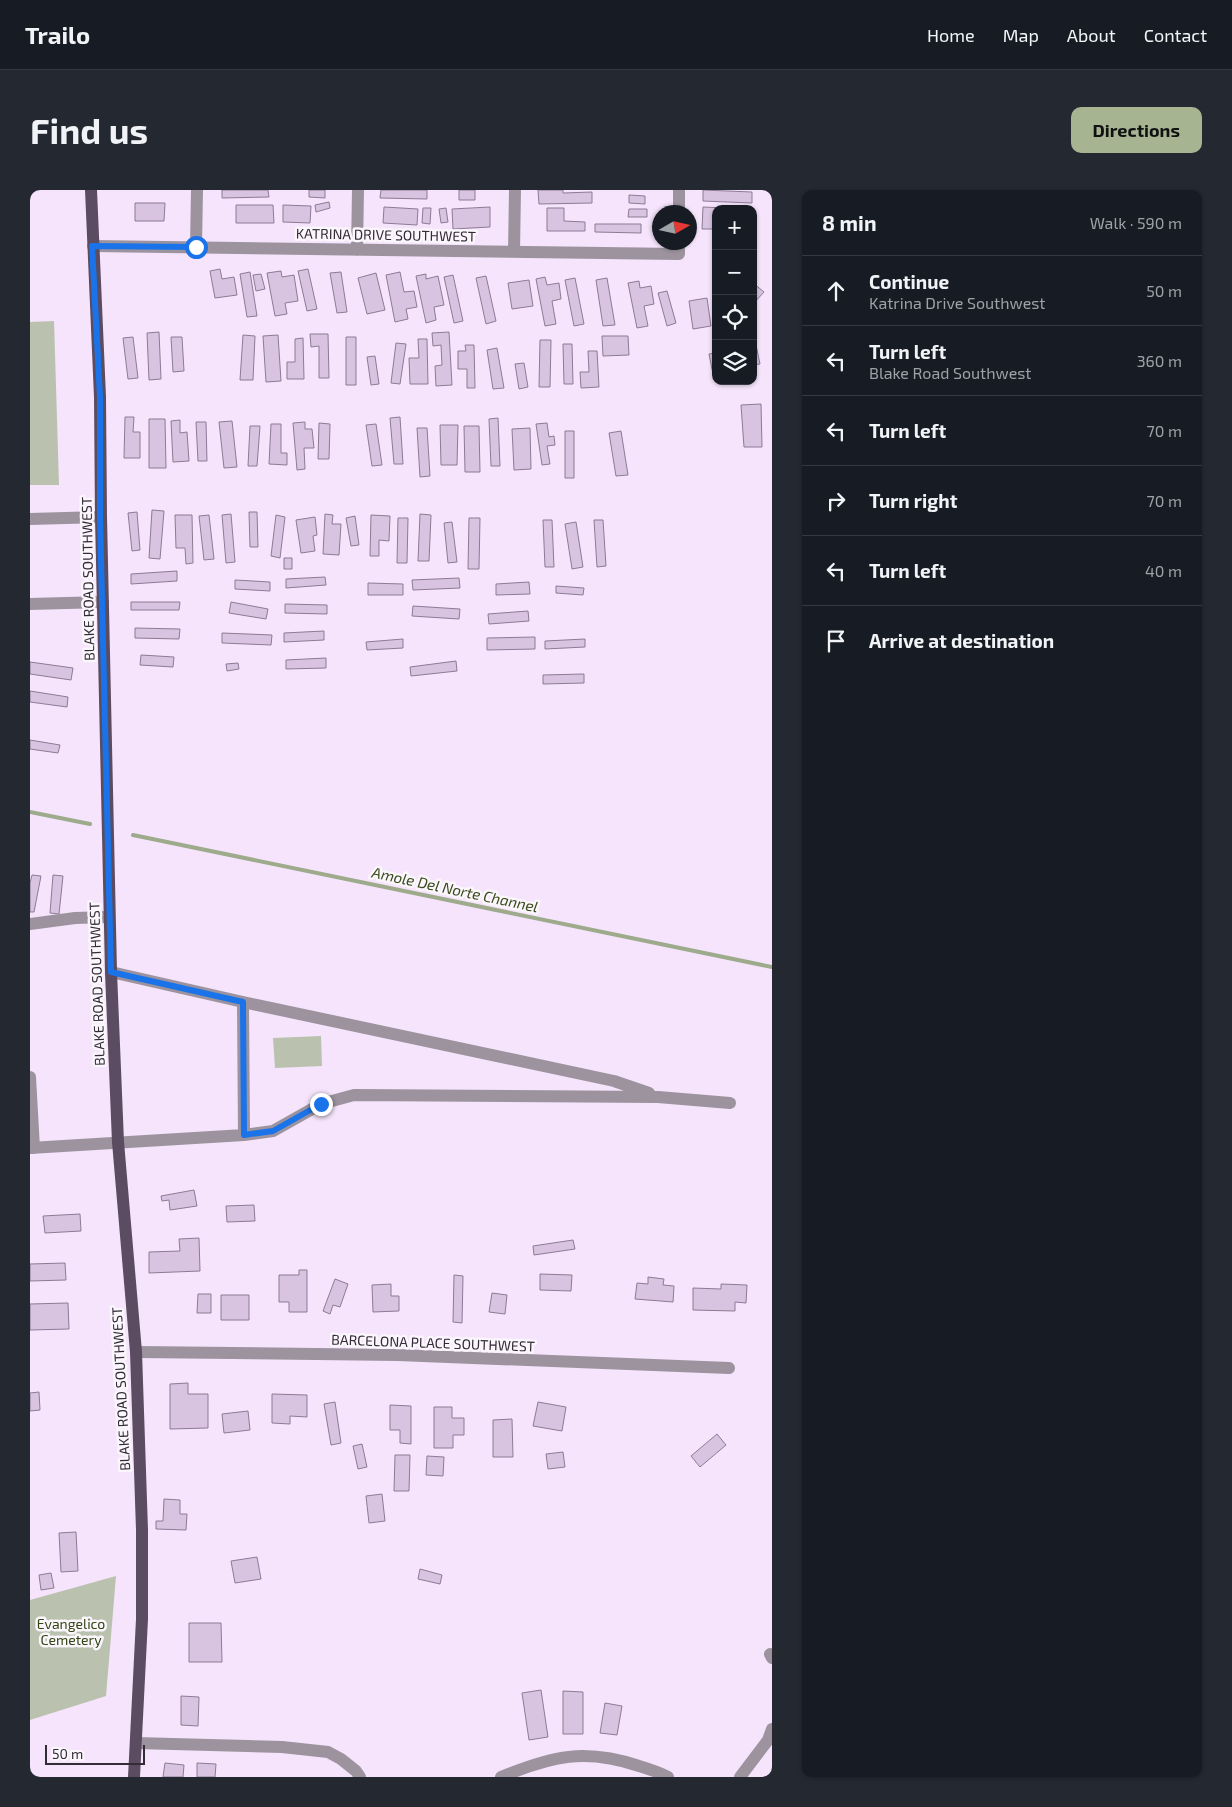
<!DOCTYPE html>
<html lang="en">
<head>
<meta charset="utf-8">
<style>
  :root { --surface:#171b24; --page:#242831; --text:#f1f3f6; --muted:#9ea1a6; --line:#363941; --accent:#a7b492 }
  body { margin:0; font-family:"Exo 2",sans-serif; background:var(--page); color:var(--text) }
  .controls { position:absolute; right:15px; top:15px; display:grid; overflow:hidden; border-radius:10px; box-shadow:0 1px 4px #0004 }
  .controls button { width:45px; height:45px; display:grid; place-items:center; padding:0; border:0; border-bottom:1px solid var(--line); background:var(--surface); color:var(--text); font:25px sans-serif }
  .compass { position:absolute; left:622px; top:15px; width:45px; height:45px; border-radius:50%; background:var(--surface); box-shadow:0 1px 4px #0004; rotate:81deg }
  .scale { position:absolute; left:15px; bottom:12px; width:100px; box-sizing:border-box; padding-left:5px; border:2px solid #332b36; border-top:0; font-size:14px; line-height:18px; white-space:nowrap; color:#332b36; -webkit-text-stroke:4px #faf6fc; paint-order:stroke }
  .stop { position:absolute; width:15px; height:15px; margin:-11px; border:4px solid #1a73e8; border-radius:50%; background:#fff }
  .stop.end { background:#1a73e8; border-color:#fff; box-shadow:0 1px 5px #0008 }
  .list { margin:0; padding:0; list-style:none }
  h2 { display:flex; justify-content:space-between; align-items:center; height:65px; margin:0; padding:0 20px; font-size:21px }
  h2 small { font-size:16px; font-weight:400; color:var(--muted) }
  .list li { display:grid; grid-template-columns:32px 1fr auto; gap:15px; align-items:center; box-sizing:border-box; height:70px; padding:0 20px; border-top:1px solid var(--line) }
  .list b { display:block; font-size:19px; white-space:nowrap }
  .list p { margin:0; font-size:16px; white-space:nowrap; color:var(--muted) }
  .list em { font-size:16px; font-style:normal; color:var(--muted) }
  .icon { flex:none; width:28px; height:28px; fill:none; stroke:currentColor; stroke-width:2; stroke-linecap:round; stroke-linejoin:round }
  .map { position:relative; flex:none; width:742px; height:1587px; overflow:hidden; border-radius:10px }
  header { display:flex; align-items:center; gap:30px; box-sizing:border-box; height:70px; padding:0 25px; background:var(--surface); border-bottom:1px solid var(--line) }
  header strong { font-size:24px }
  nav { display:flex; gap:28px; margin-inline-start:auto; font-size:18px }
  .intro { display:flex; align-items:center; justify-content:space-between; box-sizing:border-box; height:120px; padding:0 30px }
  h1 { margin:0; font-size:35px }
  .button { padding:12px 22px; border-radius:10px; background:var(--accent); color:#111; font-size:18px; font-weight:700 }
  main { display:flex; gap:30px; padding:0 30px }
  aside { flex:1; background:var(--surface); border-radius:10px; box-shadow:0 1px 4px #0004 }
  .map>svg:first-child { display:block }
</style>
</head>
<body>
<header>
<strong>Trailo</strong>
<nav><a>Home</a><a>Map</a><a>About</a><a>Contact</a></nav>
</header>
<div class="intro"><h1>Find us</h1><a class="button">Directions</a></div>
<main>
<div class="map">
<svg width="742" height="1587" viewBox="0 0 742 1587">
  <rect width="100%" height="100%" fill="#f5e4fb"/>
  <path fill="#bac2af" d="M24,131l5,164h-29v-163z
    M291,846l1,30 -47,2 -2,-30z
    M86,1386l-10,120 -76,24v-120z"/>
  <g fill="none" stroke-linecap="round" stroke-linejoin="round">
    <path stroke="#9dab8c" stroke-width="4" d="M0,622l60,12
      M103,645l639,132"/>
  </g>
  <path fill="#d8c4e1" stroke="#8d7a95" d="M192,0h46l1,7 -47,1z
    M279,0h16v8l-16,-1z
    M351,0h46v9l-47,-1z
    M429,0h16v10h-16z
    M508,0h25v3l29,-1v11l-53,1z
    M673,0l49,2v11l-49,-2z
    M599,5l16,1v8l-16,-1z
    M299,12l1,6 -14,4 -1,-7z
    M105,13h30l-1,18h-29z
    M206,15h37l1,18h-38z
    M253,15l28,1 -1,17 -27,-1z
    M354,17l34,2 -1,16 -34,-2z
    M460,17v20l-37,2 -1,-20z
    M673,17l45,2h-32v20h-14z
    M393,18h8l-1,16 -8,-1z
    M416,18l2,14 -7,1 -2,-14z
    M517,18h17v13l21,1v9h-38z
    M599,19h18v8h-19z
    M565,34h46v9l-46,-1z
    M190,79l2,10 12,-2 3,18 -22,3 -5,-27z
    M278,79l9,40 -10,2 -9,-40z
    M251,81l1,6 12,-2 4,26 -13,2 2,11 -12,2 -8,-43z
    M220,82l7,44 -10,1 -7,-43z
    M311,82l6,40 -10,1 -7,-40z
    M370,82l4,20 10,-1 3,16 -11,2 2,10 -13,3 -9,-47z
    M346,83l9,37 -18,4 -9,-36z
    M231,84l4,15 -9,2 -3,-16z
    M396,84v5l12,-3 6,29 -10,2 2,13 -10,3 -10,-47z
    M423,85l10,46 -9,2 -10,-46z
    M456,86l10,45 -10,3 -10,-46z
    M515,87l2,8 12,-2 2,16 -9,2 4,23 -11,2 -9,-47z
    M545,88l9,46 -10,2 -9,-46z
    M577,88l8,47 -12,1 -7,-46z
    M499,90l4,26 -21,3 -4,-26z
    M609,91l1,7 11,-2 3,18 -10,2 4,20 -11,2 -9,-45z
    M723,93l11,9 -11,12z
    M637,101l9,32 -9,3 -9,-33z
    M677,108l4,28 -18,3 -4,-28z
    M129,142l2,47 -12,1 -2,-47z
    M419,142l3,53 -16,1 -1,-20 7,-1 -1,-20 -8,1 -1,-13z
    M280,144h18l1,44h-10v-32l-8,1z
    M213,145l12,1 -2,44h-13z
    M248,145l3,46 -15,1 -3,-46z
    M572,146h26l1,19 -26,1z
    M103,147l5,41 -10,1 -5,-41z
    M141,147h11l2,34 -11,1z
    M316,147h10v48h-10z
    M273,148l1,41h-17v-17h8v-23z
    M388,149h9l1,45h-18l-1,-26h10z
    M510,150h11l-1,47h-11z
    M366,153l10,1 -6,40 -9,-1z
    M533,154h9l1,40h-9z
    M435,155h9l1,43h-8v-19h-9v-18h8z
    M723,155h3l4,19 -7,1z
    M467,158l7,40 -11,1 -6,-39z
    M558,161h9l2,36 -18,1 -1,-16h9z
    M686,163v20l-3,1 -4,-20z
    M345,166l4,28 -8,1 -4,-28z
    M494,173l4,24 -9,2 -4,-25z
    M731,214l1,43h-18l-3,-42z
    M95,227h9l-1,15h7v26h-16z
    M370,227l3,47h-9l-4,-46z
    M468,228l2,48h-9l-2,-47z
    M119,229h16l1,49h-17z
    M150,230v13l7,-1 2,29 -16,1 -2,-41z
    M202,231l5,46 -13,1 -5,-46z
    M166,232h10l1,39h-9z
    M275,232v7h7l2,19h-10l1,21 -8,1 -4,-47z
    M289,233l11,1 -1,35h-11z
    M517,233l2,14 5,-1 1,9 -8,1 3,18 -8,1 -6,-41z
    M241,234h10v29h6v12l-18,-1z
    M346,234l6,41 -10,1 -6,-41z
    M410,235h18l-1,40h-16z
    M220,236h10l-3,40h-9z
    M434,236h15l1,46h-15z
    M387,238h10l3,48 -10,1z
    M500,238l1,41 -17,1 -2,-41z
    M535,241h9v47h-9z
    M591,241l7,44 -12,1 -7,-43z
    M122,320l12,1 -4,48 -11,-1z
    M107,322l3,38 -8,1 -4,-38z
    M219,322h8l1,35h-8z
    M201,324l4,48 -9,1 -4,-48z
    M295,324l8,1 -1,9h9l-2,31 -16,-1z
    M390,324l11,1 -2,46h-11z
    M145,325h17l1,48 -7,1 -1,-16h-9z
    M179,325l5,44 -10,1 -5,-44z
    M246,325l9,2 -5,41 -9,-2z
    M341,325l19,1 -1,25 -10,-1v16h-9z
    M325,326l4,29 -8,1 -5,-28z
    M285,327l2,18 -4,1 2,15 -14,2 -5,-33z
    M368,328h10l-1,45h-10z
    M439,328h11l-1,51h-11z
    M513,330h9l2,47h-9z
    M564,330h9l3,46 -9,1z
    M422,332l5,40 -9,1 -4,-40z
    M546,332l7,45 -11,2 -7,-45z
    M254,368h8v11h-8z
    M147,381v10l-46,3v-10z
    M295,387l1,8 -40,3v-9z
    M429,388l1,10 -47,2 -1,-10z
    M205,390l35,2v9l-35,-2z
    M499,392l1,12 -34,1v-11z
    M338,393l35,1v11h-35z
    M526,396l28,2 -1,7 -27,-2z
    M101,412h49l-1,8h-48z
    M201,412l37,7 -2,10 -37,-6z
    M255,414l42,1v9l-42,-1z
    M383,416l47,3 -1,10 -47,-3z
    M498,421l1,10 -40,3 -1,-10z
    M105,438l45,1 -1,10 -44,-1z
    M294,441v9l-40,2v-9z
    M192,443l50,2 -1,10 -49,-2z
    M505,447v12l-48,1v-12z
    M373,449v9l-36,2 -1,-8z
    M555,449v8l-40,2v-8z
    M111,465l33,2 -1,10 -33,-2z
    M296,468v10l-40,1v-9z
    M426,471l1,10 -46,5 -1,-9z
    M0,472l43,6 -2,12 -41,-6z
    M208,473l1,6 -12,2 -1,-7z
    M554,484v9l-41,1v-9z
    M0,501l38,6 -1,10 -37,-5z
    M0,550l30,5 -2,8 -28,-4z
    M2,685l9,1 -7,36h-4v-29z
    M23,685l10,1 -4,38 -9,-1z
    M164,1000l3,16 -27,4 -1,-10 -7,1 -1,-5z
    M224,1015l1,16 -28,1 -1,-16z
    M50,1024l1,17 -36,2 -2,-17z
    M169,1048l1,33 -51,2v-21l31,-1 -1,-12z
    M543,1050l2,9 -41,6 -1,-9z
    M35,1073l1,17 -36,1v-17z
    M269,1080h8v42h-18v-10h-10v-27h20z
    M510,1084l32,1 -1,16 -31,-1z
    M424,1085l9,1 -1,47 -9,-1z
    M618,1087l16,2 -1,6 11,1 -1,16 -38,-3 2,-16 11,1z
    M305,1089l13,5 -8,23 -7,-2 -3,9 -7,-3z
    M361,1094v12h8v15l-26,1 -1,-27z
    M691,1094l26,1 -1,18 -11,-1v9l-42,-1v-22l28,1z
    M462,1103l15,2 -2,19 -16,-2z
    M168,1104h13v19h-14z
    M191,1105h28v25h-28z
    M38,1113l1,26 -39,1v-26z
    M158,1193v11h20v34l-38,1v-45z
    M9,1202l1,18 -10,1v-18z
    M242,1204l35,1v22l-17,-1v8l-18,-1z
    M305,1212l6,41 -10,2 -7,-41z
    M508,1212l28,5 -4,24 -29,-5z
    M360,1215l21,1v38l-11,-1v-13h-10z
    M404,1217h18v11h12v17h-11v13h-19z
    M218,1221l2,19 -26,3 -2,-19z
    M482,1229l1,38h-20v-37z
    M687,1244l9,11 -26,22 -9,-11z
    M332,1254l5,23 -9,2 -5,-23z
    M533,1262l2,15 -17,2 -2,-15z
    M365,1265h15l-1,36h-15z
    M397,1266l17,1 -1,19 -17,-1z
    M352,1304l3,27 -16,2 -3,-27z
    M134,1309l16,1v14h7l-1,16 -30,-1v-8h7z
    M46,1342l2,39 -17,1 -2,-39z
    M227,1367l4,22 -26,4 -4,-22z
    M390,1379l22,6 -2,9 -22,-5z
    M21,1383l3,15 -13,2 -2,-15z
    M159,1433h32l1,39h-33z
    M511,1500l7,47 -19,3 -7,-47z
    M533,1501l20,1v42h-20z
    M151,1506l18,1 -1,29 -17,-1z
    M575,1513l17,3 -5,29 -17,-2z
    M135,1573l19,2 -1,12h-20z
    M167,1573l19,1 -1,13h-18z"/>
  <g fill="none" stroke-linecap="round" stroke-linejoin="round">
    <path stroke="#9c939f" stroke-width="12" d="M649,0v22
      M63,56l586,8v-12
      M166,57l1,-57
      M327,60l1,-60
      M484,62l1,-62
      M0,329l71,-2
      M0,414l73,-2
      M0,734l45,-6 34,-1
      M81,782l132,30 371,79 35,12
      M213,812l1,133
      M0,887l4,71
      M0,958l214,-13 29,-4 48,-27 33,-9 304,2 72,6
      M106,1162l262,3 331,13
      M740,1464l2,4
      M106,1553l146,4 46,5 13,7 15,12 4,6
      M471,1587c51,-21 84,-29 138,-11 10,3 20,6 29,11
      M710,1587l28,-37 4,-11"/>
    <path stroke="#5b4c61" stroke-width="12" d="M61,0l9,207 1,120 10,455 7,170 18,210 6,178v89l-8,158"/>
  </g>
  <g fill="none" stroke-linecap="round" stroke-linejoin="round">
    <path stroke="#1a73e8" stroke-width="6" d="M166,57l-104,-1 8,151v120l11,455 132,30 1,133 29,-4 48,-27"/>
  </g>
  <g text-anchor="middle" stroke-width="5" stroke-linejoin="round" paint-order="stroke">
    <g font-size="14" fill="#332b36" stroke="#faf6fc">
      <text transform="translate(356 45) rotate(1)" y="5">KATRINA DRIVE SOUTHWEST</text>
      <text transform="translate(58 389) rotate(-91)" y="5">BLAKE ROAD SOUTHWEST</text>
      <text transform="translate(67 794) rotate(-92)" y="5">BLAKE ROAD SOUTHWEST</text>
      <text transform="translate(403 1153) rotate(2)" y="5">BARCELONA PLACE SOUTHWEST</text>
      <text transform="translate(91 1199) rotate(-93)" y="5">BLAKE ROAD SOUTHWEST</text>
    </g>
    <g font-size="14" fill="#324412" stroke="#faf6fc">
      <text x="41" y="1439">Evangelico<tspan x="41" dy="16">Cemetery</tspan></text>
    </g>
    <g font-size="15" font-style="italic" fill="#384919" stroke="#faf6fc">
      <text transform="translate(425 700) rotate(12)" y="5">Amole Del Norte Channel</text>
    </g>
  </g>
</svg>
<div class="controls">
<button>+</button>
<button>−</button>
<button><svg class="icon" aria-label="locate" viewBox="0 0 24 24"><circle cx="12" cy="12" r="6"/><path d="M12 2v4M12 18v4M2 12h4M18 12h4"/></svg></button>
<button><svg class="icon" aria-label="layers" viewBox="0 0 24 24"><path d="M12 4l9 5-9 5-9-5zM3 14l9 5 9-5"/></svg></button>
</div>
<svg class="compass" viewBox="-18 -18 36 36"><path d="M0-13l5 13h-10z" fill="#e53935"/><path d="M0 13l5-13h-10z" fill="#9ea1a6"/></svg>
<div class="scale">50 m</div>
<div class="stop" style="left:166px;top:57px"></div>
<div class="stop end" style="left:291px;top:914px"></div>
</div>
<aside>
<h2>8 min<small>Walk · 590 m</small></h2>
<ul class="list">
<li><svg class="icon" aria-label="ahead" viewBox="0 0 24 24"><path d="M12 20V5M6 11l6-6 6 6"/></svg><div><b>Continue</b><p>Katrina Drive Southwest</p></div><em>50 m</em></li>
<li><svg class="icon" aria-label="left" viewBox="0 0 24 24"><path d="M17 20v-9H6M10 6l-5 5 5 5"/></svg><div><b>Turn left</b><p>Blake Road Southwest</p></div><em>360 m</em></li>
<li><svg class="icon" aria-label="left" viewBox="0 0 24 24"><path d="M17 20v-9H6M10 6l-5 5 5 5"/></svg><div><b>Turn left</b></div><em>70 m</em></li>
<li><svg class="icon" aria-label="right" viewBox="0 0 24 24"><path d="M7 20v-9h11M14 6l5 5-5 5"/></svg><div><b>Turn right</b></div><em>70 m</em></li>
<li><svg class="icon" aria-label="left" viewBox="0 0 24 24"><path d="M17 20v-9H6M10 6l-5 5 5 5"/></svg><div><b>Turn left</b></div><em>40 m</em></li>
<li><svg class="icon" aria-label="arrive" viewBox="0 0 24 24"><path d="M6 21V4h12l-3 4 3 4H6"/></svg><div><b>Arrive at destination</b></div></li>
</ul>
</aside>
</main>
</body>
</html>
